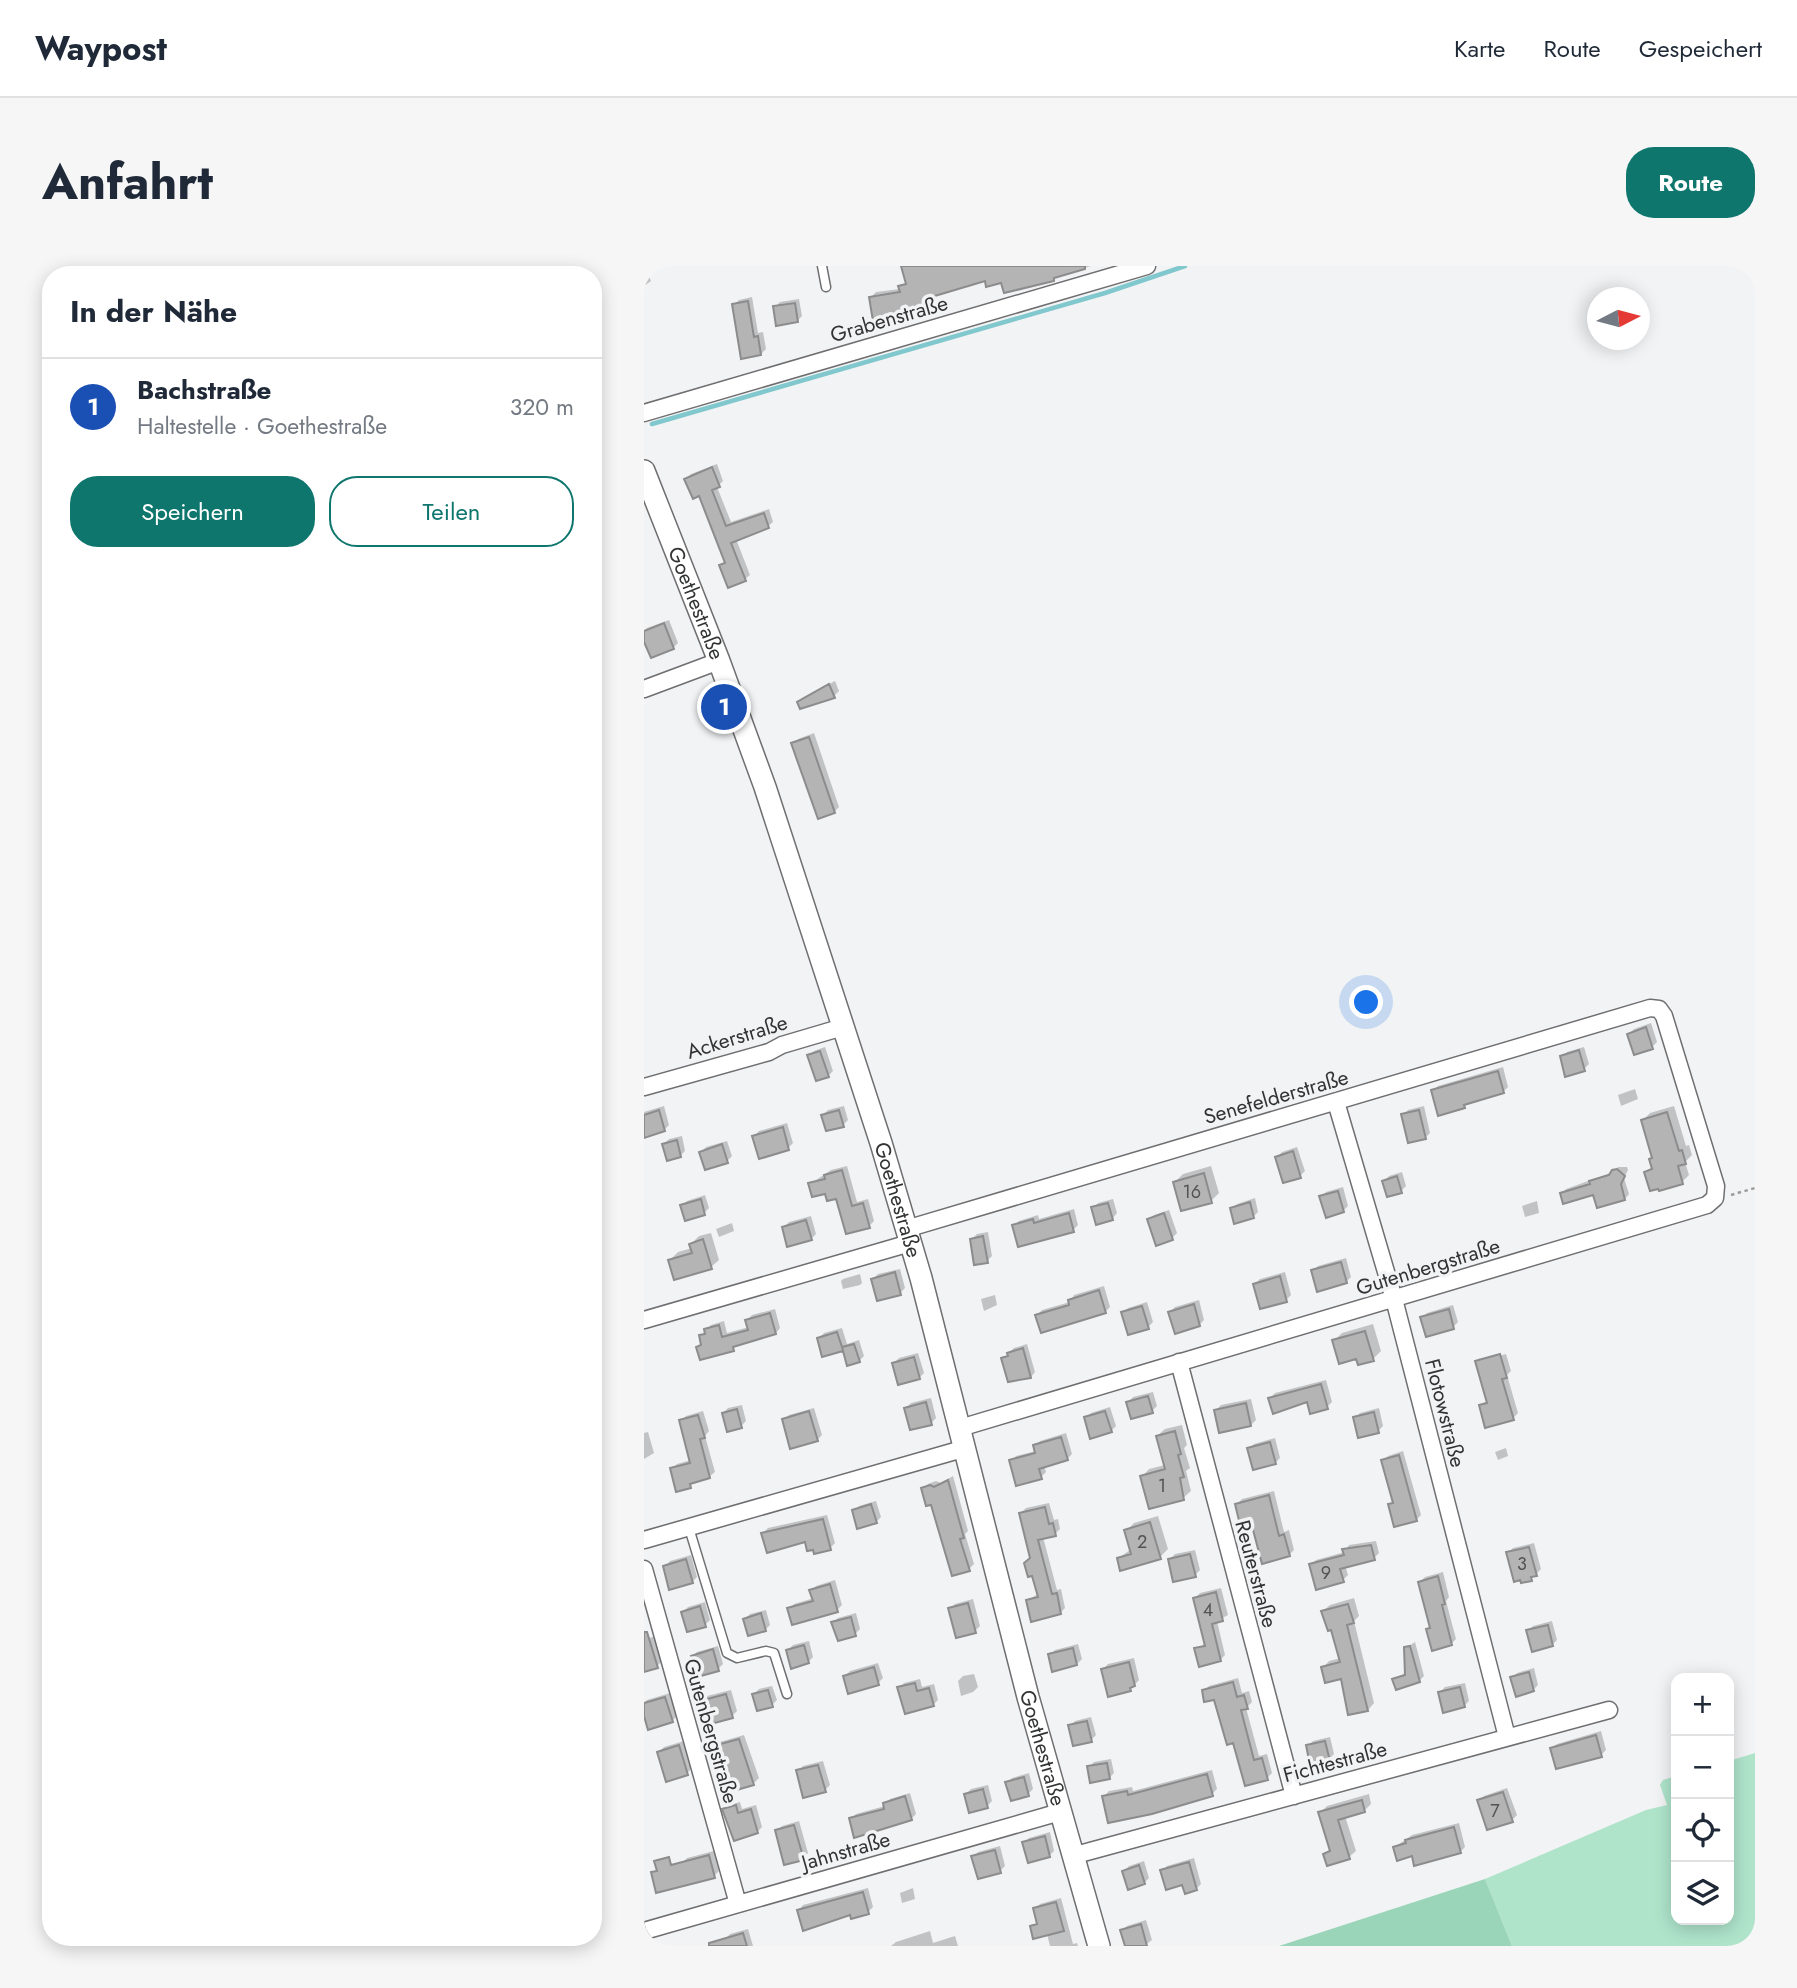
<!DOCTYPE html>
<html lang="de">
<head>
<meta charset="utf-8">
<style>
  :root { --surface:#fff; --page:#f6f6f7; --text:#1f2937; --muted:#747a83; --line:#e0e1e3; --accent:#0f766e }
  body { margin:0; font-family:Jost,sans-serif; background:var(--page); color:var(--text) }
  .controls { position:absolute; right:21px; bottom:21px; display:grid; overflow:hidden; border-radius:14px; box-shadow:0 4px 18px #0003 }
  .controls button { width:63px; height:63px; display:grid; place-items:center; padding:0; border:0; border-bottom:2px solid var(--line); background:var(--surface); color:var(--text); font:35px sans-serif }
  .compass { position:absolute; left:943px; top:21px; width:63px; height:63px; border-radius:50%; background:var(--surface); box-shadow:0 4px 18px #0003; rotate:84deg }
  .you { position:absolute; left:723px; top:737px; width:24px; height:24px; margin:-18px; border:5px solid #fff; border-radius:50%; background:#1a73e8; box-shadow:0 0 0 10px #1a73e833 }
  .badge { display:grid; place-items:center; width:46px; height:46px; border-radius:50%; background:var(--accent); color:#fff; font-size:23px; font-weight:700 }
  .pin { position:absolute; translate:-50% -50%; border:4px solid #fff; box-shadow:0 2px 7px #0006 }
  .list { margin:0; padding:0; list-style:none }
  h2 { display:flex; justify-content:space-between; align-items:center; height:91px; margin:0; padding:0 28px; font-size:30px }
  h2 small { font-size:23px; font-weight:400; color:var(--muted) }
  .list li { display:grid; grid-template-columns:46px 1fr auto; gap:21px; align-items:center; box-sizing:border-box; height:98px; padding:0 28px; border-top:2px solid var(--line) }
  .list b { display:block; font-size:26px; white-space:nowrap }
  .list p { margin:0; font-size:23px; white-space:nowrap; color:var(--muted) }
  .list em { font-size:23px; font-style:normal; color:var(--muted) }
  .actions { display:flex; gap:14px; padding:21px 28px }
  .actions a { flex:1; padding:16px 0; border:2px solid var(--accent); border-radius:28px; text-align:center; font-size:24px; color:var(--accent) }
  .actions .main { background:var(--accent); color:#fff }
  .icon { flex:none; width:38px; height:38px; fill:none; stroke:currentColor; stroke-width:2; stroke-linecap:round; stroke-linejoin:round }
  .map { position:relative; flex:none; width:1111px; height:1680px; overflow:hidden; border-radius:28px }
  header { display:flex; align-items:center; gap:42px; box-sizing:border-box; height:98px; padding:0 35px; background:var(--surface); border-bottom:2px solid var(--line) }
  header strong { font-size:33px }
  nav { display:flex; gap:38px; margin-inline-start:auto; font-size:24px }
  .intro { display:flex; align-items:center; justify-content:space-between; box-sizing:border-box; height:168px; padding:0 42px }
  h1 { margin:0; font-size:49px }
  .button { padding:18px 32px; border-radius:28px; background:var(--accent); color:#fff; font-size:24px; font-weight:700 }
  main { display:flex; gap:42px; padding:0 42px }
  aside { flex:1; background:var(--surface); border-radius:28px; box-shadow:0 4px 18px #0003 }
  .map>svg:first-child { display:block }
</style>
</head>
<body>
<header>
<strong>Waypost</strong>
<nav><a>Karte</a><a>Route</a><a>Gespeichert</a></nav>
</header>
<div class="intro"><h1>Anfahrt</h1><a class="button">Route</a></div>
<main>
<aside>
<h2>In der Nähe<small></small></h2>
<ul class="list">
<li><span class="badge" style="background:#1a4fb4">1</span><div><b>Bachstraße</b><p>Haltestelle · Goethestraße</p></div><em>320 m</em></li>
</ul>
<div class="actions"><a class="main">Speichern</a><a>Teilen</a></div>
</aside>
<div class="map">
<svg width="1111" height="1680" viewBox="0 0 1111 1680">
  <rect width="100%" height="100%" fill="#f2f3f4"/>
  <path fill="#afe4cb" d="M1111,1487v193h-243l-27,-67 161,-69 21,-5 -7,-20 3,-5 13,-4v144h53v-159z"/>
  <path fill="#9ad5b9" d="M841,1613l27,67h-233z"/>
  <path fill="#0003" d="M0,0l7,15 -7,5z
    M258,0h189l-86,25 -2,-10 -17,-2 -53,16 -5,5 -33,12 -5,5 -19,-20 5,-5 24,-3 7,-8z
    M108,31l6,36 5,-1 3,17 -5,5 -27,-49 5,-5z
    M155,33l3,17 -5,5 -22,-14 5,-5z
    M73,198l6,17 -6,6 14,35 38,-13 4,13 -5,4 -32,13 14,36 -5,4 -24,-14 5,-4 -26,-67 -14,-15 5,-5z
    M25,354l9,23 -5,5 -29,-11v-6l3,-3z
    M191,415l4,10 -5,5 -35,6 5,-5z
    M170,467l25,74 -5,5 -40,-68 4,-5z
    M1007,757l6,19 -5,5 -23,-13 5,-5z
    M181,781l8,24 -5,5 -19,-20 5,-5z
    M940,781l5,17 -5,5 -22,-12 5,-5z
    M859,801l5,20 -5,5 -34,10 -5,5 -31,-16 5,-5z
    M991,823l3,10 -17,7 -3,-11z
    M20,840l5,19 -5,5 -20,6v-24z
    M200,840l4,14 -5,5 -20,-10 5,-5z
    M780,840l6,27 -5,5 -22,-23 5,-5z
    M1030,840l12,40 3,-1 3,10 -7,7 4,13 -7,7 -36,-10 7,-6 -2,-7 2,-2 -10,-37 7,-7z
    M143,857l6,20 -5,5 -34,-12 5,-5z
    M38,870l3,15 -5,5 -16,-12 5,-5z
    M83,875l5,15 -5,5 -26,-9 5,-5z
    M653,881l8,24 -5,5 -23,-19 5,-5z
    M203,900l10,36 11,-3 6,22 -5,5 -32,-29 -27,-13 21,-14z
    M567,900l8,27 -8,8 -36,-19 8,-8z
    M974,901h9l1,3 -4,8 5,16 -4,5 -30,-6 -33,1 4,-5 47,-17z
    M758,906l4,14 -5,5 -17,-10 5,-5z
    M699,921l5,19 -5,5 -22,-14 5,-5z
    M61,929l4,13 -5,5 -22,-7 5,-5z
    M611,932l3,14 -5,5 -21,-8 5,-5z
    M469,933l4,14 -4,5 -16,5 -4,-15 5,-5z
    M893,935l2,12 -14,4 -3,-11z
    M430,943l4,16 -5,5 -59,-4 5,-5 19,-6 1,4z
    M525,944l8,23 -5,5 -23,-18 5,-5z
    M167,950l5,18 -5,5 -27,-12 5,-5z
    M88,957l2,8 -15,6 -3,-8z
    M344,966l4,24 -5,5 -15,-22 5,-5z
    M67,967l8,27 -8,7 -41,-7 8,-8 14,-4 -1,-4 8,-8z
    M702,992l5,19 -5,5 -33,-11 5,-5z
    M256,1003l5,19 -5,5 -27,-14 5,-5z
    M641,1006l6,23 -5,5 -31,-16 5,-5z
    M216,1008l2,9 -2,2 -17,4 -2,-8 2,-2z
    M460,1020l6,21 -5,5 -68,3 5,-5 28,-8 4,-7z
    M351,1029l2,10 -13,6 -3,-12z
    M555,1034l5,20 -5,5 -29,-13 5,-5z
    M503,1036l6,20 -5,5 -19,6 -6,-20 5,-5z
    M809,1039l5,17 -5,5 -31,-9 5,-5z
    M131,1043l5,19 -4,5 -37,10 -6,6 -35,-2 5,-4 -2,-7 10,-11 13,-4 3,12 22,-6 -2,-7 5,-5z
    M729,1058l8,27 -8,8 -16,-2 -23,-16 8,-8z
    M198,1062l5,16 12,-4 5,16 -5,5 -15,-12 -21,6 -4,-17 5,-5z
    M383,1078l8,28 -4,5 -28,-19 11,-10z
    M274,1087l6,20 -5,5 -25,-15 5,-5z
    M862,1088l5,17 -4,4 11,38 -5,5 -32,-13 7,-5 -11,-39 3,-3v3z
    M682,1114l6,22 -5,5 -18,-7 -39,-2 5,-5z
    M509,1126l4,14 -5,5 -24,-9 5,-5z
    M287,1132l5,20 -5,5 -25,-15 5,-5z
    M607,1133l5,21 -5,5 -35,-15 5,-5z
    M98,1139l4,16 -5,5 -18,-13 5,-5z
    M466,1141l6,19 -5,5 -25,-13 5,-5z
    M170,1142l8,27 -5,5 -33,-20 5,-5z
    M735,1142l4,18 -5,5 -23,-13 5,-5z
    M59,1145l6,20 -4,5 10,36 -5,4 -14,4 -6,6 -18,-17 5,-5 14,-4 -10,-39 5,-5z
    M538,1159l5,20 -3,3 6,20 -4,3 5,20 -8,7 -41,-21 7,-8 16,-4 -8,-29 8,-7z
    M4,1166l6,21 -10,6v-26z
    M422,1167l6,21 -5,5 -23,6 2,7 -5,5 -30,-16 5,-5 20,-5 -1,-5 5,-5z
    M631,1172l5,20 -5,5 -26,-14 5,-5z
    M862,1182l2,8 -10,4 -3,-8z
    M759,1185l18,64 -5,5 -26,-15 4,-4 -11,-40 5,-5z
    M309,1210l15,55 -3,3 9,30 -5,5 -46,-80 5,-5 8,-3 5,2z
    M630,1225l10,41 5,-2 5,20 -5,5 -36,-31 -16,-20 5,-5z
    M232,1235l5,16 -5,5 -22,-11 5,-5z
    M405,1237l5,17 4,-1 2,10 -5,5 -12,3 14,53 4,-1 4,19 -5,5 -32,-13 10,-6 -17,-81 5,-5z
    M183,1249l8,28 -5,5 -24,-8 -43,-7 5,-5z
    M514,1250l10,33 -8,8 -41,1 12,-9 -5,-18 8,-8z
    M732,1275l3,12 -5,5 -29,7 3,10 -5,5 -32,-15 5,-5 29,-8 4,-7z
    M890,1277l7,26 -10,10 -10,-1 -13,-25 5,-5z
    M551,1284l5,20 -5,5 -25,-16 5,-5z
    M47,1289l6,22 -5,5 -27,-16 5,-5z
    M799,1306l6,25 -3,4 10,38 -5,5 -19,-18 -12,-44 5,-5z
    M191,1314l7,25 -5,5 -48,-1 5,-5 20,-6 -3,-7 5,-5z
    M577,1322l7,27 -11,6 8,34 -5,5 -24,-11 10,-6 -11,-45 5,-5z
    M710,1332l5,18 -5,5 20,82 -6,7 -26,-33 -19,-9 6,-7 12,-3 -8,-30 -10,-17 7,-6z
    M329,1333l7,27 -5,5 -25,-22 5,-5z
    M61,1336l5,18 -5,5 -22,-13 5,-5z
    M122,1344l4,15 -5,5 -20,-11 5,-5z
    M212,1347l4,16 -5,5 -22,-11 5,-5z
    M908,1355l5,19 -5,5 -24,-14 5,-5z
    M11,1370l7,25 -5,5 -13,4v-30z
    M165,1375l4,16 -5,5 -20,-12 5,-5z
    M771,1376l9,34 -5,5 -25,-2 13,-7 -1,-24z
    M434,1378l4,15 -5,5 -27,-9 5,-5z
    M74,1380l5,18 -5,5 -26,-12 5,-5z
    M490,1392l5,22 -9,10 -27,-21 5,-5z
    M234,1397l5,15 -5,5 -33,-7 5,-5z
    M890,1402l4,17 -5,5 -21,-12 5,-5z
    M330,1408l4,13 -5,5 -12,4 -3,-15 5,-5z
    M594,1412l4,15 7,-2 3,11 -6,6 13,48 8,-2 5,19 -5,5 -33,-37 -19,-43 -11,-7 5,-5z
    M276,1413l2,8 12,-3 4,16 -5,5 -34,-17 5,-5z
    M821,1417l4,18 -5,5 -24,-14 5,-5z
    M128,1420l5,14 -5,5 -18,-11 5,-5z
    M87,1424l6,21 -5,5 -30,-15 5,-5z
    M26,1427l7,23 -5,5 -28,-11v-7l3,-3z
    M447,1451l5,18 -5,5 -21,-14 5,-5z
    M957,1465l5,19 -5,5 -43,12 -6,-19 5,-4z
    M100,1469l15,43 -5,5 -20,5 -7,-23 -12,-18 5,-5z
    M686,1471l4,17 -5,5 -21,-13 5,-5z
    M40,1475l8,27 -5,5 -28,-21 5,-5z
    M467,1493l3,14 -5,5 -20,-11 5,-5z
    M179,1495l7,24 -5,5 -27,-19 5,-5z
    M568,1504l5,19 -5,5 -108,2 5,-5 23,-4 1,4z
    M385,1507l4,16 -5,5 -21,-11 5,-5z
    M344,1519l4,16 -5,5 -21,-12 5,-5z
    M863,1522l10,27 -5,5 -33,-19 5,-5z
    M266,1527l6,21 -5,5h-60l5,-5 29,-8 5,-7z
    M725,1528l2,10 -7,7 -19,5 11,35 -7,6 -24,-3 6,-6 -11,-35 7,-7z
    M96,1536l2,7 14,-4 6,22 -5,5 -33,-22 5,-5z
    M155,1555l9,32 -5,5 -26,-27 5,-5z
    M815,1557l6,24 -5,5 -47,2 -18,-7 17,-12z
    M406,1566l4,19 -5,5 -25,-13 5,-5z
    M356,1580l5,20 -5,5 -27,-14 5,-5z
    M70,1585l5,20 -5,5 -32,-13 5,-5z
    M550,1592l7,26 -5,5 -34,-18 5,-5z
    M500,1595l5,17 -5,5 -20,-12 5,-5z
    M224,1622l5,19 -5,5 -69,-2 4,-5z
    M269,1622l2,11 -13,4 -2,-10z
    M417,1632l12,46 4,-1 1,3h-28l-3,-12 -15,-7 6,-6 -3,-12 5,-5z
    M502,1654l6,20 -8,6h-18l-4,-15 5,-5z
    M104,1663l5,17h-26l-2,-7 5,-5z
    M286,1665l3,12 22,-7 3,10h-67l5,-4z"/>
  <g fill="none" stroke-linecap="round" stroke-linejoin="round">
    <path stroke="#80c8cd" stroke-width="4.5" d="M8,158l453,-131 80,-27"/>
  </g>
  <path fill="#b4b4b5" stroke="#8c8c8d" stroke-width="2" d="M257,0h184v3l-31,9v3l-50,12 -3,-10 -15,4 -1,-6 -57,17 1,4 -39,12 1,4 -18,3 -4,-24 31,-5 -2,-6 8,-2z
    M104,35l6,36 4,-1 3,19 -20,4 -9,-55z
    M151,37l3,19 -22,4 -3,-20z
    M68,201l8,20 -8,3 14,36 38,-13 5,15 -38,15 15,38 -18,7 -9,-23 6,-2 -26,-67 -6,3 -9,-20z
    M20,357l10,26 -23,9 -7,-16v-11z
    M185,418l6,14 -35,11 -3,-7z
    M165,471l26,76 -17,6 -27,-76z
    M1002,761l7,22 -19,6 -7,-21z
    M935,784l6,21 -20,6 -5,-21z
    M176,785l9,26 -13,4 -9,-26z
    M854,805l6,22 -40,12 1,3 -27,8 -7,-26z
    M15,844l6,21 -21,7v-23z
    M195,844l5,17 -18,4 -5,-16z
    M775,844l7,29 -18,4 -7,-29z
    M1023,846l12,39 3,-1 4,14 -8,2 5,18 -24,7 -1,-2 -8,2 -6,-19 8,-3 -3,-10 3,-1 -11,-38z
    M139,861l6,23 -30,9 -7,-23z
    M33,874l4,17 -14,4 -5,-17z
    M78,878l6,19 -23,7 -6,-18z
    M649,885l8,27 -18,5 -8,-26z
    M973,903l8,7 -4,8 4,16 -28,8 -4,-13 -30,9 -3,-11 30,-9 -1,-3 20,-6 3,-5z
    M198,904l10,36 11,-3 7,25 -24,6 -10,-35 -9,2 -2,-7 -13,3 -4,-14 17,-4 -1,-4z
    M560,907l8,30 -31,8 -8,-29z
    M753,910l5,17 -15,4 -5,-16z
    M694,925l6,21 -18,6 -7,-22z
    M57,933l4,16 -20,6 -5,-16z
    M606,936l4,16 -20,6 -4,-16z
    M464,937l5,17 -17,5 -5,-18z
    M425,947l5,19 -56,15 -6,-22 21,-6 1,4z
    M520,947l9,27 -17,6 -9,-27z
    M162,954l6,20 -25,7 -5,-20z
    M339,970l5,27 -14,2 -4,-26z
    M59,973l9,30 -38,11 -6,-20 24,-7 -3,-9z
    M697,996l6,21 -30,9 -6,-22z
    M251,1006l6,23 -24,6 -6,-22z
    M636,1010l7,26 -27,7 -7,-25z
    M455,1024l7,23 -65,20 -6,-18 34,-10 -1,-5z
    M550,1038l6,22 -25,8 -7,-22z
    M498,1040l7,23 -21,6 -7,-23z
    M805,1043l5,20 -28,8 -6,-20z
    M126,1047l6,21 -43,13 1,4 -34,9 -4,-13 5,-2 -2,-10 6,-1 -1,-5 15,-4 3,12 26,-7 -3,-10z
    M721,1065l9,30 -16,4 -2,-6 -17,5 -7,-24z
    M193,1066l6,18 -1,-3 12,-3 6,18 -13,4 -4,-15 -21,6 -5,-19z
    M379,1082l8,30 -23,4 -7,-24 7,-2 -1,-3z
    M856,1088l7,24 -5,1 12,41 -29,8 -6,-23 8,-2 -12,-42z
    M270,1091l6,22 -22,6 -6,-22z
    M677,1118l7,25 -18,5 -3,-12 -34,12 -5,-16z
    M504,1130l5,17 -22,6 -5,-17z
    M282,1136l6,23 -22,5 -6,-22z
    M602,1137l5,23 -32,7 -5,-23z
    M93,1143l5,19 -15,4 -5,-19z
    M165,1145l9,30 -28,8 -8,-30z
    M461,1145l7,21 -22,7 -6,-22z
    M730,1146l5,21 -21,5 -5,-21z
    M54,1149l7,23 -5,1 10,39 -20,6 1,4 -15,4 -6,-24 20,-5 -11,-43z
    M531,1165l6,23 -3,1 6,22 -4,1 4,22 -35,9 -9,-33 25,-7 -9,-33z
    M417,1171l7,23 -29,9 3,10 -26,7 -7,-26 26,-7 -2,-8z
    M626,1176l6,22 -23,6 -6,-22z
    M755,1189l18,66 -23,6 -6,-23 5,-1 -12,-43z
    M304,1214l16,58 -4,1 10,32 -18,5 -21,-71 -5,1 -5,-18 9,-3 4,2z
    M625,1229l10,41 5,-2 6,22 -28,8 -10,-38 -11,3 -6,-25z
    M227,1238l6,19 -20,6 -5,-19z
    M401,1241l4,17 4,-1 3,13 -18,4 14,54 5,-1 4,21 -30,8 -5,-22 12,-3 -6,-21 -4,1 -4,-14 6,-5 -11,-45z
    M179,1253l8,31 -17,4 -1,-4 -6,1 -2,-9 -38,11 -6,-20z
    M506,1256l11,37 -41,12 -3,-13 14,-4 -7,-24z
    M727,1279l4,15 -35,9 4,13 -28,8 -7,-26 35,-9 -2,-6z
    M885,1281l8,29 -6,1 1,4 -11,2 -1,-3 -6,2 -8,-30z
    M546,1288l6,23 -23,5 -5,-23z
    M42,1293l7,24 -24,7 -6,-24z
    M794,1310l7,28 -3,1 10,40 -20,6 -6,-22 4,-1 -12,-46z
    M186,1318l8,28 -46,13 -5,-17 26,-7 -4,-11z
    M572,1326l7,29 -11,3 9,37 -22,6 -5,-19 11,-2 -12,-48z
    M324,1337l8,30 -20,5 -8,-30z
    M704,1338l6,19 -7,2 21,86 -20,4 -7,-36 -16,4 -4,-16 19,-5 -9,-32 -3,1 -7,-20z
    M56,1340l6,21 -19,5 -6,-20z
    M117,1347l5,18 -18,5 -5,-17z
    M207,1351l5,19 -18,5 -7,-19z
    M904,1359l5,21 -21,6 -6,-22z
    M0,1366h3l11,36 -14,4z
    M160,1379l5,18 -18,6 -5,-19z
    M766,1380l10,36 -24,8 -4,-11 13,-4 -1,-28z
    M429,1382l4,17 -25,7 -4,-18z
    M69,1383l6,22 -22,6 -6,-21z
    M485,1396l6,24 -5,2 1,3 -23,6 -7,-28z
    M230,1401l5,18 -31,9 -5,-18z
    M885,1406l5,19 -18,6 -6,-20z
    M589,1416l4,15 7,-2 4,14 -7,1 13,50 8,-2 6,22 -23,6 -12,-43 -6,2 -13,-45 -10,2 -2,-12z
    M271,1417l2,8 12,-3 5,18 -29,8 -8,-27z
    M816,1421l5,20 -22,6 -5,-21z
    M124,1424l5,17 -16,4 -5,-17z
    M82,1428l7,24 -26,7 -7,-24z
    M21,1431l8,25 -25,8 -4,-14v-13z
    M443,1455l5,21 -19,4 -5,-21z
    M952,1469l6,22 -46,12 -6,-21z
    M95,1473l15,46 -21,6 -7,-24 -7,2 -6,-23z
    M681,1475l5,20 -20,4 -4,-20z
    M35,1479l9,30 -22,7 -9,-30z
    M463,1497l3,16 -20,4 -3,-17z
    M174,1499l8,27 -23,6 -7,-28z
    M563,1508l6,22 -61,18 -44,9 -6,-27 25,-5 1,4z
    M380,1511l5,19 -18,5 -6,-19z
    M339,1523l5,19 -19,5 -5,-19z
    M859,1526l10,30 -26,8 -10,-30z
    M261,1530l7,24 -58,18 -5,-20 35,-9 -1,-6z
    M718,1534l3,12 -27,8 12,39 -23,7 -4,-12 7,-3 -12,-39z
    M92,1539l2,8 13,-4 7,24 -24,8 -12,-32z
    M150,1559l10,35 -20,5 -9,-35z
    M810,1561l7,26 -47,13 -2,-10 -15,5 -4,-14 13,-4 -1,-3z
    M401,1570l5,21 -22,6 -6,-21z
    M351,1584l6,23 -23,6 -7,-23z
    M65,1589l6,23 -59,15 -5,-21 6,-1 -3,-10 15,-4 2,8z
    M545,1596l8,28 -12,4 -3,-9 -16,5 -6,-20z
    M495,1599l6,19 -17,6 -6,-19z
    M219,1626l6,22 -18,5 -1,-4 -47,16 -6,-21z
    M412,1636l8,29 -31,8 -3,-13 7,-2 -4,-16z
    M497,1658l6,22h-22l-5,-16z
    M99,1667l4,13h-38v-3z"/>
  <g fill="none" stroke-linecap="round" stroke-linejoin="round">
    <g stroke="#6f6f71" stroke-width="11">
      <path id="lane" d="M178,0l4,21
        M45,1262l38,125 10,5 29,-7 8,2 13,41"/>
    </g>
    <g stroke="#6f6f71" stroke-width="19">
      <path id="street" d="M0,147l503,-147
        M0,423l75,-28
        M0,821l125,-35 13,-7 61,-18
        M692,836l58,197 113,438
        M262,963l744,-221 9,1 5,7 52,170 -1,12 -8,7 -747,223
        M0,1054l266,-77
        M535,1096l115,434
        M0,1274l322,-92
        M0,1303l94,335
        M428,1590l537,-146
        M0,1665l416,-119"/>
    </g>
    <g stroke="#6f6f71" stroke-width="24">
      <g id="secondary">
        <path id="s1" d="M0,205l75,190 46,126 116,356 40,135 107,419 71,249"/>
      </g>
    </g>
    <path stroke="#9b9c9c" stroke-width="2.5" stroke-dasharray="3.5 3.5" stroke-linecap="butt" d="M1087,929l24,-7"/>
    <use href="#lane" stroke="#fff" stroke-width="8"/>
    <use href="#street" stroke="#fff" stroke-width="16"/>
    <use href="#secondary" stroke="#fff" stroke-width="21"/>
  </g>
  <g text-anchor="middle" stroke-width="7" stroke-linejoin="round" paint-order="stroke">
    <g font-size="18" fill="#525354">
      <text x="548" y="932">16</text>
      <text x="518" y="1226">1</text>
      <text x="498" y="1282">2</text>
      <text x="878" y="1304">3</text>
      <text x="682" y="1313">9</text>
      <text x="564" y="1350">4</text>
      <text x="851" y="1551">7</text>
    </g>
    <g font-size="21" fill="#323333" stroke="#f2f3f4">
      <text transform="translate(245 53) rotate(-16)" y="7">Grabenstraße</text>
      <text dy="7" stroke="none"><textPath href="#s1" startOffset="142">Goethestraße</textPath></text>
      <text transform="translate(93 771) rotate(-17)" y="7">Ackerstraße</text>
      <text transform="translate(632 831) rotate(-16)" y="7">Senefelderstraße</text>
      <text dy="7" stroke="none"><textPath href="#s1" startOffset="772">Goethestraße</textPath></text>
      <text transform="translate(784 1001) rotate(-17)" y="7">Gutenbergstraße</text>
      <text transform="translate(801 1147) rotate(76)" y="7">Flotowstraße</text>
      <text transform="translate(612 1308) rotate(75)" y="7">Reuterstraße</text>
      <text transform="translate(67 1465) rotate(74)" y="7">Gutenbergstraße</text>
      <text dy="7" stroke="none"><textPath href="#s1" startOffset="1339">Goethestraße</textPath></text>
      <text transform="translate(691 1496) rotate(-15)" y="7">Fichtestraße</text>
      <text transform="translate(202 1585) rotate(-16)" y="7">Jahnstraße</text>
    </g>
  </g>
</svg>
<div class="controls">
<button>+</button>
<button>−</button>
<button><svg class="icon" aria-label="locate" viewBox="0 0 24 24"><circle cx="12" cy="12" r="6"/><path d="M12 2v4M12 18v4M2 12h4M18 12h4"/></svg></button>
<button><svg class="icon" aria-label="layers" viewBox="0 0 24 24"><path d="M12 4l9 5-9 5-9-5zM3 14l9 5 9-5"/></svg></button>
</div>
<svg class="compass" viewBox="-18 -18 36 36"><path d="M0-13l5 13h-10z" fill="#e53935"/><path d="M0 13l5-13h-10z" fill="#747a83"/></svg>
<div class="you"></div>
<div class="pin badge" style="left:80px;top:441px;background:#1a4fb4">1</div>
</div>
</main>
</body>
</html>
